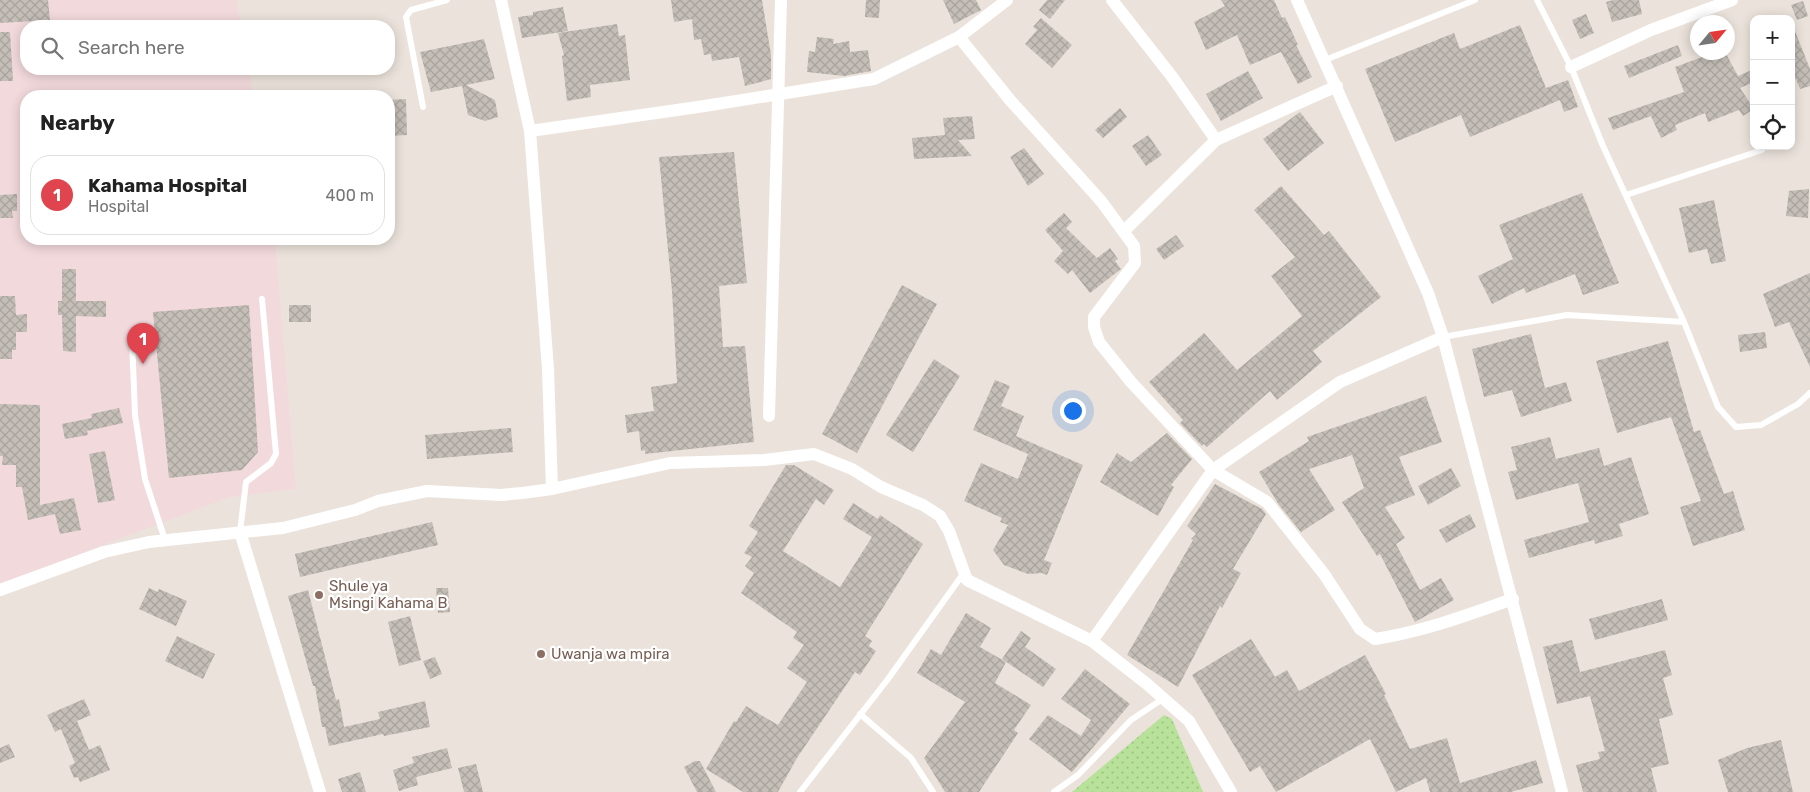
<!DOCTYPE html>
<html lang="en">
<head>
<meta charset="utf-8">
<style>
  :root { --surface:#fff; --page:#f2f2f2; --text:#222; --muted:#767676; --line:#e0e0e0; --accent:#7c3aed }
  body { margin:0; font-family:Rubik,sans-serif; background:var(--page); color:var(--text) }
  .controls { position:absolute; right:15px; top:15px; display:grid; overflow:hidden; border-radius:10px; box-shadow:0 2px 12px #0003 }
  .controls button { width:45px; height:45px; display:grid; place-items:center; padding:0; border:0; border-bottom:1px solid var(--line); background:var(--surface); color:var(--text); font:25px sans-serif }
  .compass { position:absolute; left:1690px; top:15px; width:45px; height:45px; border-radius:50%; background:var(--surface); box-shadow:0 2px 12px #0003; rotate:61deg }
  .you { position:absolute; left:1072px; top:410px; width:18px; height:18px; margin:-12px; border:4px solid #fff; border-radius:50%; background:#1a73e8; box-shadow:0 0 0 8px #1a73e833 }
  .badge { display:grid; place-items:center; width:32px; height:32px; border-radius:50%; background:var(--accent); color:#fff; font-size:16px; font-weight:700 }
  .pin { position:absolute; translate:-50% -41px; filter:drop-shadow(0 1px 2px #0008) }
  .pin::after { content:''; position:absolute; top:26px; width:18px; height:15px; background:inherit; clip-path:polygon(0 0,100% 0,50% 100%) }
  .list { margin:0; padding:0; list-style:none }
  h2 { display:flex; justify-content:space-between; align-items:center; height:65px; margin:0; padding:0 20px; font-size:21px }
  h2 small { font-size:16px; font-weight:400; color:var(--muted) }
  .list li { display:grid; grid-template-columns:32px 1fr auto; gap:15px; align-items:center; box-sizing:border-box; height:80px; margin:0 10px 10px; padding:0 10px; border:1px solid var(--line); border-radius:20px }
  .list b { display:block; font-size:19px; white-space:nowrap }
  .list p { margin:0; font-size:16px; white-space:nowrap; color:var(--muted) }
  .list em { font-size:16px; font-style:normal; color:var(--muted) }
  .icon { flex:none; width:28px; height:28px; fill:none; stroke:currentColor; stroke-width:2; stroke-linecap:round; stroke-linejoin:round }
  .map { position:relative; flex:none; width:1810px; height:792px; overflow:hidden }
  .search { position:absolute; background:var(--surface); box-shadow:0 2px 12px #0003; left:20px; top:20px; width:375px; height:55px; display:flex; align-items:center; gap:12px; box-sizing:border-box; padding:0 18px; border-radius:20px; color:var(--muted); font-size:19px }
  .panel { position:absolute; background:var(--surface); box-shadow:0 2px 12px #0003; left:20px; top:90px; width:375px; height:155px; border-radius:20px }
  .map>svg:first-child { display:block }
</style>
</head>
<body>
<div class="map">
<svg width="1810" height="792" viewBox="0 0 1810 792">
  <defs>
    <pattern id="grass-dots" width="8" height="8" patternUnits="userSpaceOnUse" patternTransform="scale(1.25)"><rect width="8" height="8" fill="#b8e199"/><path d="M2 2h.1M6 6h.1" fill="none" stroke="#9ec184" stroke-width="1.8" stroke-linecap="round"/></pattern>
    <pattern id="building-cross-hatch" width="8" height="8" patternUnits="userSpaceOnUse" patternTransform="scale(1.25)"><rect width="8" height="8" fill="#c4beb7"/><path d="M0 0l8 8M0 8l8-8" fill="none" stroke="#a8a39d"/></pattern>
  </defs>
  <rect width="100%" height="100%" fill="#ebe3db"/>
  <path fill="#f2d9dc" d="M0,0h236l5,26h-215v43h223l5,27h-228v143h249l21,250 -66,8 -230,87z"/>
  <path fill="url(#grass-dots)" d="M1164,715l8,4 31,73h-131z"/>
  <path fill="url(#building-cross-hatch)" d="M0,0h48l2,20 -50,3z
    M671,0h91l9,55v24l-26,7 -6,-29 -27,4 -1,-7 -7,1 -3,-16 -7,1 -2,-21 -18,3z
    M866,0h14l-1,18 -14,-1z
    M943,0h33l5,10 -27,14z
    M1047,0h18l-15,19 -11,-9z
    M1221,0h53l8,18 3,-1 13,28h-2l16,32 -14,7 -17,-32 -31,13 -13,-30 -31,15 -12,-28 31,-16z
    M1613,0h26l3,14 -30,8 -6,-20z
    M1803,1l5,15 -11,4 -6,-15z
    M563,7l5,24 -46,7 -4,-21 15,-2v-3z
    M1586,14l8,19 -14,6 -8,-19z
    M1041,18l31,27 -20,23 -27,-24 12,-14 -4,-3z
    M1791,21l19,48v17l-10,3 -4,-10 -5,1z
    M617,24l2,12 6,-1 5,45 -40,5 1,12 -24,4 -5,-45 2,-1 -6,-22z
    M1520,25l26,63 22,-8 10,27 -14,5 -4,-12 -90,37 -9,-22 -66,27 -30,-73 89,-36 6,16z
    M0,32h10l3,49h-13z
    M817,37l17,2 -1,5 16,-3 1,11 18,-2 3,21 -27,5 -37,-4 2,-21 6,1z
    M484,39l11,40 -29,6 29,15 3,17 -13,4 -17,-6 -6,-29 -31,6 -11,-40z
    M1678,45l4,11 -53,22 -5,-12z
    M1716,52h9l13,24 16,-7v13l-14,6 14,21 -11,7 -4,-6 -31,12 -3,-9 -30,12 2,5 -16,8 -10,-22 -38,14 -5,-12 76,-26 -9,-25z
    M1248,71l15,27 -42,23 -15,-27z
    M406,99l1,36 -18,1v-36z
    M1120,108l7,9 -24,21 -8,-8z
    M1300,112l24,31 -36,28 -25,-32z
    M972,116l3,23 -17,1 14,16 -58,3 -2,-21 33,-3 -2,-17z
    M1148,135l14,20 -16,11 -14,-20z
    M1024,148l20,26 -16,12 -18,-29z
    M734,152l13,131 -28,3 4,61 22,-1 9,96 -109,12v-4l-4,1 -2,-20 -12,2 -2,-18 29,-4 -3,-24 26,-4 -5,-92 -13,-134z
    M1281,186l43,49 5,-4 52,66 -68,54 9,11 -45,38 -7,-9 -63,56 -3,-3 -2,2 -22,-23 3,-3 -34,-38 55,-49 33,37 65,-54 -31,-40 24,-19 -41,-47z
    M1809,189l-1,29 -22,-2 3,-25z
    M1582,193l37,90 -36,12 -8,-21 -49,19 -2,-5 -32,16 -14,-28 35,-17 -14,-34z
    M17,194v17h-5l1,7h-13v-23z
    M1714,200l12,61 -15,3 -4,-15 -18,4 -10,-45z
    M1064,213l8,9 -6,6 31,30 13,-10 8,11 -3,2 6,8 -31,24 -18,-23 -4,4 -14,-13 9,-10 -18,-21z
    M1176,235l8,11 -20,14 -8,-11z
    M62,269h14v32h30v16l-30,-1v36l-13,-1 -1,-36h-4v-14h4z
    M1810,273v94l-21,-45 -14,5 -12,-33z
    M902,285l35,19 -80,149 -35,-19z
    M0,296h15l1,19 11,-1v18h-11v18h-4v9h-12z
    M249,305l9,147 -16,18 -73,8 -16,-166z
    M289,305h22v17h-22z
    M1765,332l2,16 -27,4 -2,-17z
    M1531,334l14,54 21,-6 6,19 -51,16 -9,-27 -28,7 -12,-48z
    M1668,341l26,91 6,-2 24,64 9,-3 12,39 -52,16 -13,-39 21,-6 -30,-84 -54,16 -21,-72z
    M934,359l26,17 -47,76 -27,-17z
    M995,380l15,6 -9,20 23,10 -8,20 67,29 -39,95 8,3 -5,12 -5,-2 -14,1 -24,-9 -11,-15 15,-25 -8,-3 2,-4 -38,-17 17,-38 37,16 10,-25 -55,-24z
    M1426,396l16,46 -43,15 16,38 -30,12 20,31 -9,6 24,46 21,-12 13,22 -39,22 -35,-68 -3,2 -35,-54 22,-14 -12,-33 -43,14 26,41 -34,22 -22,-27 -20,-33 50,-31 -2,-4z
    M0,404l40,1v100l34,-7 7,32 -21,4 -5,-20 -27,6 -6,-33h-6v-22h-14l1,-9h-3z
    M119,408l4,15 -36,8 1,4 -23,4 -3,-15 30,-6 -1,-4z
    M511,428l2,24 -86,7 -2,-24z
    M1167,433l25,26 -21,26 3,2 -16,29 -58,-34 17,-29 14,9z
    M1550,437l6,22 43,-11 5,18 27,-9 18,57 -30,10 4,12 -28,8 -1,-4 -65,18 -5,-18 65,-18 -11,-39 -62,17 -8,-28 9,-2 -6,-23z
    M105,451l10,49 -17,3 -9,-49z
    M786,465h8l40,25 -10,15 -8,-6 -33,52 57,36 32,-50 -29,-18 10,-16 25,16 2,-4 43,29 -58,92 7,5 -3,5 7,5 -16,24 -5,-3 -58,86 -19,34h-35l-37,-23 28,-48 2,1 10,-16 32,19 29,-43 -20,-14 17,-23 -11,-7 4,-6 -56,-39 13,-20 -9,-7 7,-9 -8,-4 14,-21 -9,-6z
    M1451,468l10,18 -33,19 -10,-19z
    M1215,484l47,25 4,5 -33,55 8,4 -19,35 -2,-2 -42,81 -51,-32 66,-115 -2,-1 5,-5 -9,-8z
    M1470,514l6,13 -30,16 -7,-13z
    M432,522l6,23 -138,32 -5,-23z
    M149,588l9,4 1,-3 28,12 -11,25 -37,-17z
    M436,588h12l2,24 -12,1z
    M308,590l28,110 3,-1 5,28 36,-8 -2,-7 47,-11 5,26 -46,9 -1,-2 -54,12 -4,-19h-3l-7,-41h-2l-25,-90z
    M1662,599l6,21 -73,20 -6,-21z
    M966,613l25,15 -11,19 26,15 -11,21 36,22 -17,25 4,3 -39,59h-34l-21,-34 41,-56 -48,-29 14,-24 10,6z
    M410,616l11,44 -22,6 -11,-44z
    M1021,631l10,7 -6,9 31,22 -13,18 -41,-28z
    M177,636l38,18 -12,25 -38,-18z
    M1251,639l24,38 12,-7 12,21 66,-36 21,39 -2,1 26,54 37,-11 13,45 76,-23 7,23 -32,9h-81l-4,-14 -30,14 -26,-53 -94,53 -16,-26 -10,6 -58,-97z
    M1572,640l8,32 85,-22 7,25 -9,3 10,37 -14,4 10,45 -18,4 6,24h-74l-7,-27 24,-6 -2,-7 7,-1 -15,-55 -33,8 -14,-57z
    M435,657l7,17 -12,5 -7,-18z
    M1085,669l45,35 -58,68 -43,-33 19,-24 33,21 10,-16 -30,-21z
    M84,699l7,16 -14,6 12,29 11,-5 10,25 -30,12 -2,-5 -4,1 -5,-12 6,-3 -14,-34 -6,3 -8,-17z
    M1781,740l12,52h-65l-10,-32 29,-12z
    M9,744l6,13 -15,6v-15z
    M447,748l5,20 -36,9 2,8 -19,6 -6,-21 21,-7 -2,-6z
    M695,761h5l16,31h-19l-13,-25z
    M476,764l7,28h-19l-6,-24z
    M360,772l6,20h-24l-4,-13z"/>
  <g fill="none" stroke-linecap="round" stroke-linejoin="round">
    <path stroke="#fff" stroke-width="6" d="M1537,0l34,67 32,79 81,176 34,85 18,20 25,-2 37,-21 12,-11
      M1325,60l150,-60
      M423,107l-17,-90 5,-7 36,-10
      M1626,195l136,-45
      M1443,337l124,-22 117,7
      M132,338l3,77 10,64 20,61
      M240,532l6,-50 25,-19 5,-9 -14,-155
      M860,714l51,44 22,34
      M800,792l88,-113 75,-105
      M1054,792l24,-17 53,-55 33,-22"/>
    <path stroke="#fff" stroke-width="12" d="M501,0l29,131
      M1112,0l61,78 43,62 -92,91
      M1297,0l131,293 15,44 119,455
      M959,37l51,63 91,101 33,45 1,17 -41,54v10l5,15 32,40 82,88 54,32 57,72 36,55 15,10c48,-7 92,-24 138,-40
      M1571,67l80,-37 81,-30
      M1216,140l121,-54
      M769,416l12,-416
      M552,489l-4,-120 -18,-238 168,-24 176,-28 85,-42 48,-37
      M240,532l80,260
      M0,590l104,-38 45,-10 134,-14 72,-18 23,-9 49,-10 74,4 21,-2 30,-4 118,-26 94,-3 50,-6 38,15 29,18 42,18 17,11 9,15 18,49 125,61 55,43 42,37 42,71
      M1092,641l121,-171 127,-88 103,-45"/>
  </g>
  <g fill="#8d6e63" stroke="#fff" stroke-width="2">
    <circle cx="319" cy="595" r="5"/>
    <circle cx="541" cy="654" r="5"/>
  </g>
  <g text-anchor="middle" stroke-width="4.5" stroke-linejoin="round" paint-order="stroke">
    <g font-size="15" fill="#785e54" stroke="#fff" text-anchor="start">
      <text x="329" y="591">Shule ya<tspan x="329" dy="17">Msingi Kahama B</tspan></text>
      <text x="551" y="659">Uwanja wa mpira</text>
    </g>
  </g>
</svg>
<div class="controls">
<button>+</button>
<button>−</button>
<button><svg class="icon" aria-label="locate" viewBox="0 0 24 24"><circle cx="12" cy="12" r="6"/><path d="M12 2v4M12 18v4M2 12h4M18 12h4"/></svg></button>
</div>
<svg class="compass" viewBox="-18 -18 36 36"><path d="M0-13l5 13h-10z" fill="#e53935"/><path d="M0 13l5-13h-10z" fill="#767676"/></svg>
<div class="you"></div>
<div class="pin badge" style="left:143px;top:364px;background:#e0444e">1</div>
<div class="search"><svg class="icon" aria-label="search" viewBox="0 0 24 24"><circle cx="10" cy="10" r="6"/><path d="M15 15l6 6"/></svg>Search here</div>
<section class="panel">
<h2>Nearby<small></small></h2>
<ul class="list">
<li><span class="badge" style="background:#e0444e">1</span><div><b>Kahama Hospital</b><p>Hospital</p></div><em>400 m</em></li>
</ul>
</section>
</div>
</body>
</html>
